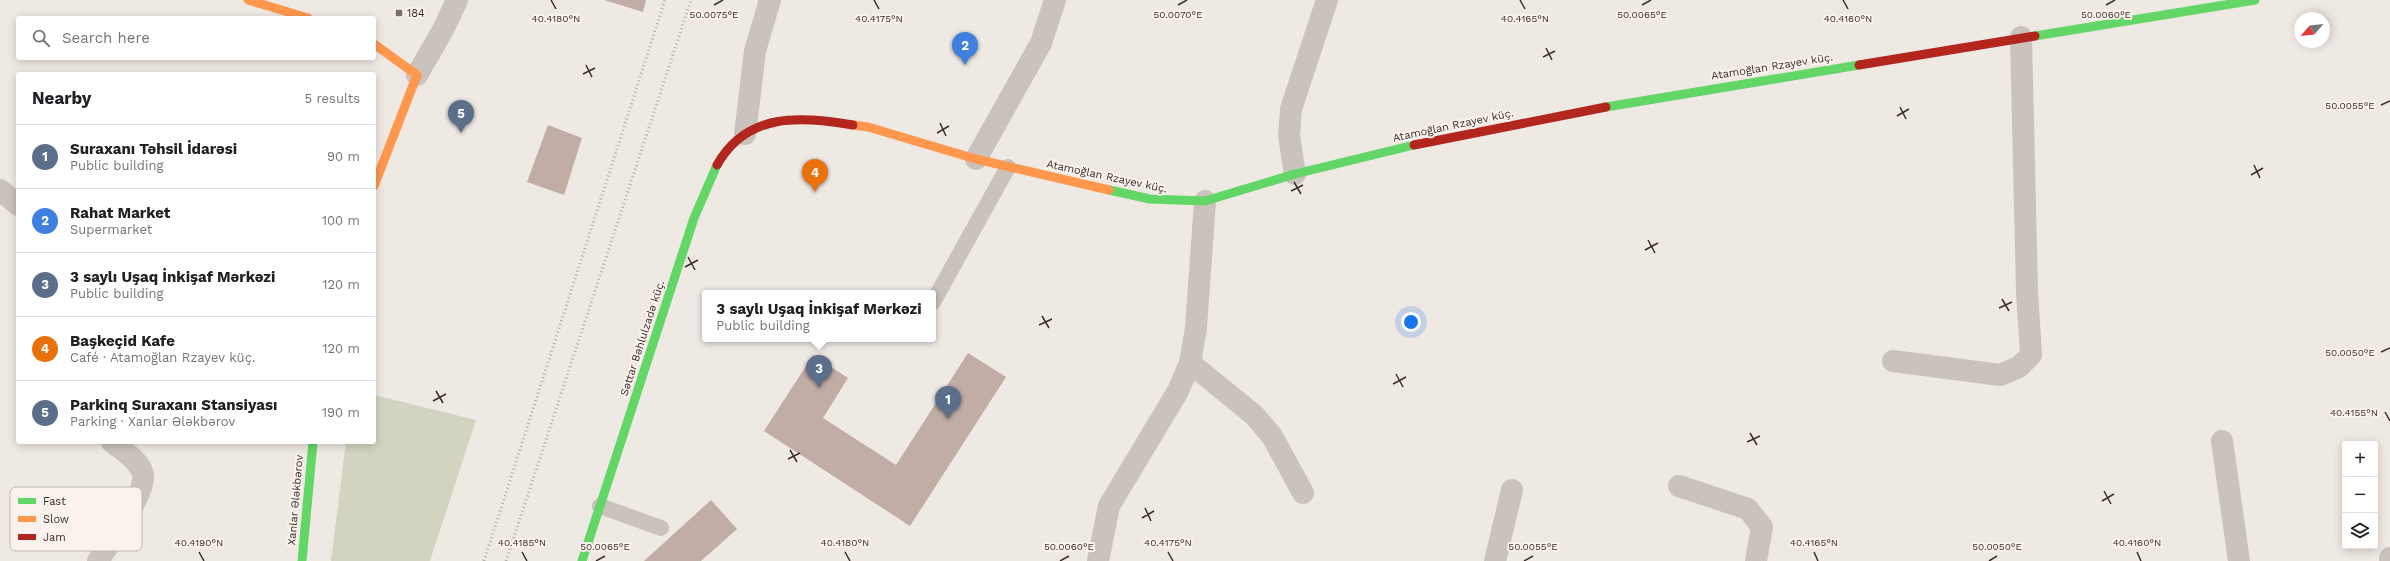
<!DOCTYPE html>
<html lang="en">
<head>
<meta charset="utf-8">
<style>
  :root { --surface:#fff; --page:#f2f2f2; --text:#202124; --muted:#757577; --line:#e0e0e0; --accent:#b45309 }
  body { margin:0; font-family:"Work Sans",sans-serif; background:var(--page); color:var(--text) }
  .controls { position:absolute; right:12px; bottom:12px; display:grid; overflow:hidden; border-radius:4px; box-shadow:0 2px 10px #0003 }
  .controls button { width:36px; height:36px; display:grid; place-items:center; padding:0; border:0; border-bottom:1px solid var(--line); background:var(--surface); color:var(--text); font:20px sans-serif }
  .compass { position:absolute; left:2294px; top:12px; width:36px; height:36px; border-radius:50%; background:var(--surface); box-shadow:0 2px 10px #0003; rotate:242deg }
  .you { position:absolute; left:1411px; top:322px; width:14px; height:14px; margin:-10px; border:3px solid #fff; border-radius:50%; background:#1a73e8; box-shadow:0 0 0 6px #1a73e833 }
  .badge { display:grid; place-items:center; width:26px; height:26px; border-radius:50%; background:var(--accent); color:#fff; font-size:13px; font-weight:700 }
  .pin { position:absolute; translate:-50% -33px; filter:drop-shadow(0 1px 2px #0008) }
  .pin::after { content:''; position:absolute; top:21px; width:14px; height:12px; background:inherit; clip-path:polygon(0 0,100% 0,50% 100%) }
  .popup { position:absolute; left:702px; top:290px; width:234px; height:52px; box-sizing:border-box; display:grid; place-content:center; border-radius:4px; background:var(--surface); filter:drop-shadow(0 1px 3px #0005); font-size:13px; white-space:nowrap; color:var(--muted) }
  .popup b { font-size:15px; color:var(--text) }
  .popup::after { content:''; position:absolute; left:50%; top:100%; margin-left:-8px; border:8px solid transparent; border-top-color:var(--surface) }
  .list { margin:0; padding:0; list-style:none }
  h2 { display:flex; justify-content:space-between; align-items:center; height:52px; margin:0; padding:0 16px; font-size:17px }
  h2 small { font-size:13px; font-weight:400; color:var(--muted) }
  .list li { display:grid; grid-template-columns:26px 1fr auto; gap:12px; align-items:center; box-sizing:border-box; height:64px; padding:0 16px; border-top:1px solid var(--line) }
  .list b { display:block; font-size:15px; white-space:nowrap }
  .list p { margin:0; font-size:13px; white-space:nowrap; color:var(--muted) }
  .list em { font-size:13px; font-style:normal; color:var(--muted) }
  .icon { flex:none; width:22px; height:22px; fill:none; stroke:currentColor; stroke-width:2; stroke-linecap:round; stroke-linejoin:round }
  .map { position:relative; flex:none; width:2390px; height:561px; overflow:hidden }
  .search { position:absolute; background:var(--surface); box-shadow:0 2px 10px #0003; left:16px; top:16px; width:360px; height:44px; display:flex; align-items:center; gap:10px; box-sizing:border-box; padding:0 14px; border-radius:4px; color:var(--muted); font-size:15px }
  .panel { position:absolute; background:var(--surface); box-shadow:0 2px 10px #0003; left:16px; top:72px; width:360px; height:372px; border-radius:4px }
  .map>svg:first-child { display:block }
</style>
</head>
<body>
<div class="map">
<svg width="2390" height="561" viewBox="0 0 2390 561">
  <rect width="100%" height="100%" fill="#efe9e4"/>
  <path fill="#d2d4bf" d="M374,395l102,25 -46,141h-99l15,-119h28z"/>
  <path fill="#c2aca6" d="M604,0h42l-3,12z
    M548,125l34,13 -18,57 -37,-13z
    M968,353l38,24 -96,149 -146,-95 49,-76 35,23 -25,40 73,47z
    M711,500l26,29 -36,32h-57z"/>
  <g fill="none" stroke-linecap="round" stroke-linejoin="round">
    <path stroke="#c9c2bd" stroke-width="16" d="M933,302l75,-135
      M600,506l61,22"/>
    <path stroke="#c9c2bd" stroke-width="22" d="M417,75l27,-47 13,-28
      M745,134l10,-83 15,-51
      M976,159l65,-116 14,-43
      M1295,174l-6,-38 2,-27 36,-109
      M0,190l18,15
      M1893,361l107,14 19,-8 12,-12 -4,-64 -6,-254
      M1190,363l64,52 18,21 31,57
      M2222,441l17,120
      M1679,486l69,23 14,18 -6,34
      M98,561c11,-17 48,-68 45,-86 -2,-14 -21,-25 -31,-33
      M1098,561l11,-55 69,-115 12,-28 6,-35 9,-127
      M1495,561l17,-71
      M2390,561v-3"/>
    <path stroke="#63d668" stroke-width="9" d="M2035,36l220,-36
      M1606,107l253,-42
      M1109,190l41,9 55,2 90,-27 119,-29
      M302,561l11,-119
      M582,561l112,-343 23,-53"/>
    <path stroke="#ff974d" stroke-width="9" d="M248,0l60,18
      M374,44l43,31 -43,111
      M853,125l15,2 108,32 133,31"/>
    <path stroke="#b3261e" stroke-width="9" d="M1859,65l176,-29
      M1414,145l192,-38
      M717,165c30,-53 84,-49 136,-40"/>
    <path stroke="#b1aba7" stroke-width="3" stroke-dasharray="1 3" stroke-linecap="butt" d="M484,561l181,-561
      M506,561l185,-561"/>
  </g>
  <path fill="none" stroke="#3a2e2b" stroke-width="1.5" d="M551,0l5,9M874,0l5,9M1520,0l5,9M1843,0l5,9M714,5l9,-5M1178,5l9,-5M1642,5l9,-5M2106,5l9,-5M1546,48l6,12M1543,57l12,-6M586,65l6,12M583,74l12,-6M2381,105l9,-4M1900,107l6,12M1897,116l12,-7M940,123l6,13M937,133l12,-7M2254,165l6,13M2251,175l12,-7M1294,182l7,12M1291,191l12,-6M1648,240l7,13M1645,250l13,-7M688,257l7,13M685,267l13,-7M2002,299l7,12M1999,308l13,-6M1042,316l7,12M1039,325l13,-6M2381,352l9,-4M1396,374l7,13M1393,384l13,-7M436,391l7,12M433,401l13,-7M2385,412l5,9M1750,433l7,12M1747,442l13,-6M790,450l7,12M788,459l12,-6M2104,491l7,13M2102,501l12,-7M1145,508l6,13M1142,518l12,-7M199,552l5,9M522,552l5,9M845,552l5,9M1168,552l5,9M1814,552l4,9M2137,552l4,9M596,561l9,-5M1060,561l9,-5M1524,561l9,-5M1989,561l8,-5"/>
  <rect fill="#796f6c" stroke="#faf3ed" stroke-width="1.5" x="395" y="9" width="8" height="8" rx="2"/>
  <g text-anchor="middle" stroke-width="4" stroke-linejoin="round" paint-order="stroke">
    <g font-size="11" fill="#3a2e2b" stroke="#faf3ed" text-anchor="start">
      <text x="407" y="17">184</text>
    </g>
    <g font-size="11" fill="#3a2e2b" stroke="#faf3ed">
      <text transform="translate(1772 66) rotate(-9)" y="4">Atamoğlan Rzayev küç.</text>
      <text transform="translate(1453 125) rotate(-12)" y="4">Atamoğlan Rzayev küç.</text>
      <text transform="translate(1107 176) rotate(12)" y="4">Atamoğlan Rzayev küç.</text>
      <text transform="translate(642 338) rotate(-72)" y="4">Səttar Bəhlulzadə küç.</text>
      <text transform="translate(295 500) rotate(-85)" y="4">Xanlar Ələkbərov</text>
    </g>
  </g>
  <rect x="10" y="487" width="132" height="64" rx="6" fill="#faf3ed" stroke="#c0b8b3" stroke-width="1"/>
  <rect x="18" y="498" width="18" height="6" fill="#63d668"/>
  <rect x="18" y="516" width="18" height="6" fill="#ff974d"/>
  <rect x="18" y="534" width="18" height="6" fill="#b3261e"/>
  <g font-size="11" fill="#3a2e2b">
    <text x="43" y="505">Fast</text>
    <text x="43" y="523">Slow</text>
    <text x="43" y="541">Jam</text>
  </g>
  <g font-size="10" text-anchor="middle" fill="#3a2e2b" stroke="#faf3ed" stroke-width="4" stroke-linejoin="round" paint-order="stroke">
    <text x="714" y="18">50.0075°E</text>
    <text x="1178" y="18">50.0070°E</text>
    <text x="1642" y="18">50.0065°E</text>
    <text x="2106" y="18">50.0060°E</text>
    <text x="879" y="22">40.4175°N</text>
    <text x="1525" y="22">40.4165°N</text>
    <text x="556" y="22">40.4180°N</text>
    <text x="1848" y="22">40.4160°N</text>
    <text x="2350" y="109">50.0055°E</text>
    <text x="2350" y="356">50.0050°E</text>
    <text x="2354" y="416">40.4155°N</text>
    <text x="199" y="546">40.4190°N</text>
    <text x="522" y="546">40.4185°N</text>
    <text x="845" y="546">40.4180°N</text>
    <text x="1168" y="546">40.4175°N</text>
    <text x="1814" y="546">40.4165°N</text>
    <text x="2137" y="546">40.4160°N</text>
    <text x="605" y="550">50.0065°E</text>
    <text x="1069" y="550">50.0060°E</text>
    <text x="1533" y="550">50.0055°E</text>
    <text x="1997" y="550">50.0050°E</text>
  </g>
</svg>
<div class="controls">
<button>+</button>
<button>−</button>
<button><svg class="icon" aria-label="layers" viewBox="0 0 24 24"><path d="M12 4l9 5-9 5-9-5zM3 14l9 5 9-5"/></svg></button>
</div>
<svg class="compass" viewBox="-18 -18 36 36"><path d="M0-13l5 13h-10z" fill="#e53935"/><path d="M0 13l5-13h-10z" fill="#757577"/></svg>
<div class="you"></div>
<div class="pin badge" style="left:948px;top:419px;background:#5c6f8a">1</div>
<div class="pin badge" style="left:965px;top:65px;background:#3f7fe0">2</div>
<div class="pin badge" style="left:819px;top:388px;background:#5c6f8a">3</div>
<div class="popup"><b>3 saylı Uşaq İnkişaf Mərkəzi</b>Public building</div>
<div class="pin badge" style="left:815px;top:192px;background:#e8710a">4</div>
<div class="pin badge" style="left:461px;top:133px;background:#5c6f8a">5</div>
<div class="search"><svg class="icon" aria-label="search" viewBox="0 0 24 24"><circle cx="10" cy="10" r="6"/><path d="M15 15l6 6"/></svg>Search here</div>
<section class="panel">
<h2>Nearby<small>5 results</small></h2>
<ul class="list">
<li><span class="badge" style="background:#5c6f8a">1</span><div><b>Suraxanı Təhsil İdarəsi</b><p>Public building</p></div><em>90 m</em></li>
<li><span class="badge" style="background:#3f7fe0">2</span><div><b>Rahat Market</b><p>Supermarket</p></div><em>100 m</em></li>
<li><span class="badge" style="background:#5c6f8a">3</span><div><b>3 saylı Uşaq İnkişaf Mərkəzi</b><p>Public building</p></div><em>120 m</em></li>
<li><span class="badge" style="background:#e8710a">4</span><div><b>Başkeçid Kafe</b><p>Café · Atamoğlan Rzayev küç.</p></div><em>120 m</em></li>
<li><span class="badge" style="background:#5c6f8a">5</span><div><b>Parkinq Suraxanı Stansiyası</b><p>Parking · Xanlar Ələkbərov</p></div><em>190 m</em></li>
</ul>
</section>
</div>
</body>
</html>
